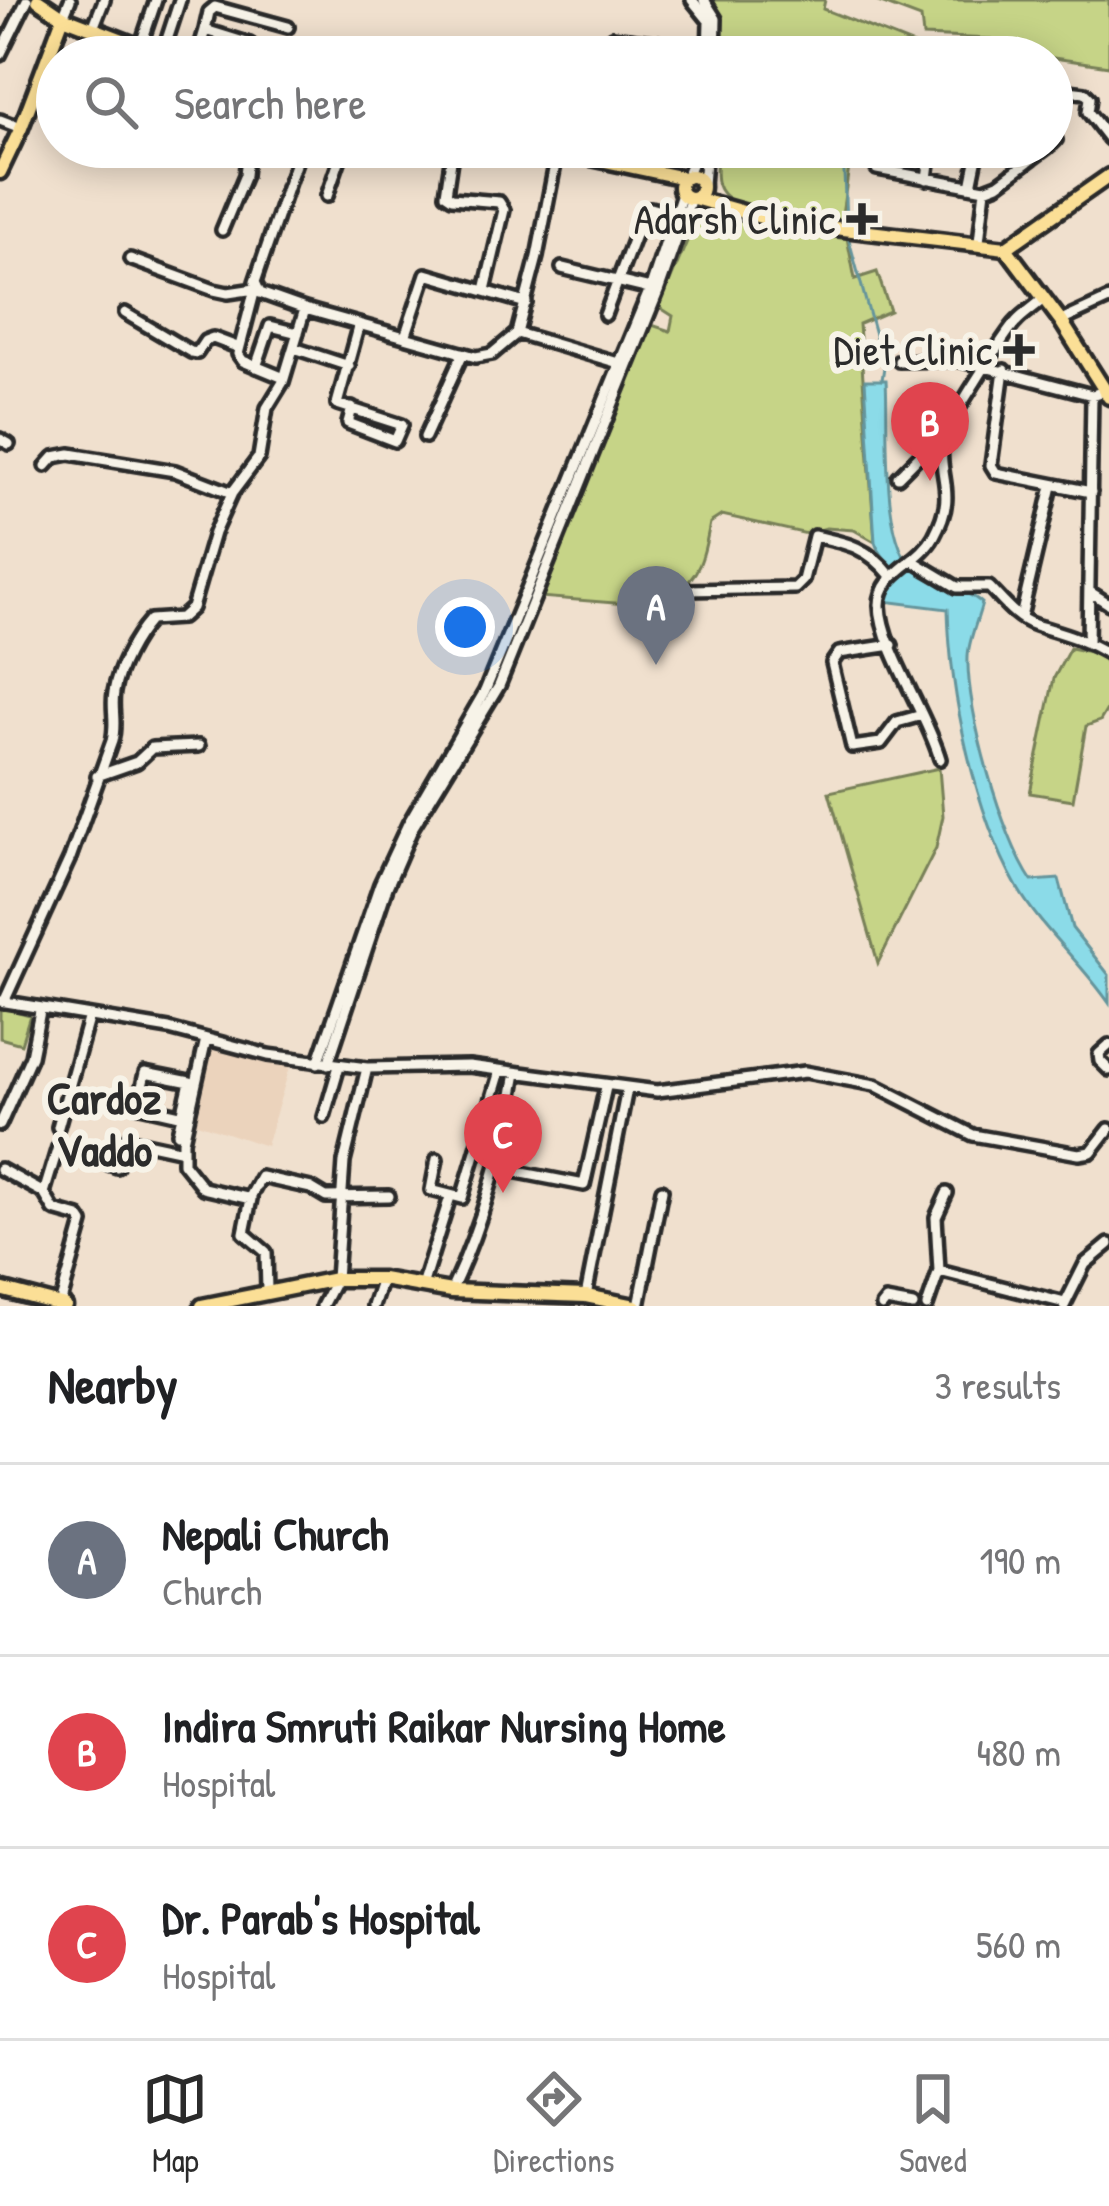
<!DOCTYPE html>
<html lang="en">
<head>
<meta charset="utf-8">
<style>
  :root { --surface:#fff; --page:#f2f2f2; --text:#202124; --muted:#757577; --line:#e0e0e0; --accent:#2b2b2b }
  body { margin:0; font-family:"Patrick Hand",sans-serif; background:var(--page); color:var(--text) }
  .you { position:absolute; left:465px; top:627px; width:42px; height:42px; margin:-30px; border:9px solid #fff; border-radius:50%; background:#1a73e8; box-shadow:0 0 0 18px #1a73e833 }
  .badge { display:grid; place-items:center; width:78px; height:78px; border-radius:50%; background:var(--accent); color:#fff; font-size:39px; font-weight:700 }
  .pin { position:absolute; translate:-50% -99px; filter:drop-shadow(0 3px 6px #0008) }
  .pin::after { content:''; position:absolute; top:63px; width:42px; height:36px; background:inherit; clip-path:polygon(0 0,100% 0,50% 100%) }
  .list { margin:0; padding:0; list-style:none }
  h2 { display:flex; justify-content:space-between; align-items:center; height:156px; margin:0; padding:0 48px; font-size:51px }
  h2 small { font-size:39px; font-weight:400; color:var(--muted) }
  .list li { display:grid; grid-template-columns:78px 1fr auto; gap:36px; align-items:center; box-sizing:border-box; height:192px; padding:0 48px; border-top:3px solid var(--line) }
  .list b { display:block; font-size:45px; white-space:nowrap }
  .list p { margin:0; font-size:39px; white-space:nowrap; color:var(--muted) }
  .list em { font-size:39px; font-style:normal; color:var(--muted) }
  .icon { flex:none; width:66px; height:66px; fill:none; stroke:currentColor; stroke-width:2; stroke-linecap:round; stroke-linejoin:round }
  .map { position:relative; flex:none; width:1109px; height:1306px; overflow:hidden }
  .search { position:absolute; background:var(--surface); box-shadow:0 6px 30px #0003; left:36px; right:36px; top:36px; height:132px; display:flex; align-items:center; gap:30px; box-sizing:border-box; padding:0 42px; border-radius:66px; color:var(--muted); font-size:45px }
  .sheet { height:732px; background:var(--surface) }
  nav { display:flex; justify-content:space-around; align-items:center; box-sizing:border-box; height:168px; border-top:3px solid var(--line); background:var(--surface); font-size:33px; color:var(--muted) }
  nav a { display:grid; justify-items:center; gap:6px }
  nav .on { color:var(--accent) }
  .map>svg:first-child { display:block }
</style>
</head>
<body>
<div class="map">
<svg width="1109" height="1306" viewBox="0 0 1109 1306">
  <rect width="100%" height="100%" fill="#f0e0ce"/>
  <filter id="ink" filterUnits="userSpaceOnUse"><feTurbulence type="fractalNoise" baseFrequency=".00833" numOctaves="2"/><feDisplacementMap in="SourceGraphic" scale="24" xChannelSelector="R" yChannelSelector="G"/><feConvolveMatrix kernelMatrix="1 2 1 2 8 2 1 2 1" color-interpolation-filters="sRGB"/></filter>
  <g filter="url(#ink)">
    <path fill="#ebd3bc" d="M208,1049l82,18 -24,79 -78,-26z"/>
    <path fill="#c6d487" stroke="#788059" stroke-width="3" d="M713,0h112l-2,9 91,36 1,12h-193v-34z
      M873,0h236v66l-119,-17 1,-10 -68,-3 -2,-18z
      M718,147h134l-11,74c-30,-3 -113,-4 -123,-36 -4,-11 -1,-27 0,-38z
      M718,216l129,22 8,41 22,-7 13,39 -31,13 16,218 -21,-12 -28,-2 -19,6 -85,-19 -12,8c-5,25 -8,54 -33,67l1,18 -139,-11 42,-96 59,-153 12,-23 18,6 3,-15 -14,-9 32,-75 13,-15z
      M1070,648l25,5 14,11v42l-9,15 -14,5 -13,74 -43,-7 24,-115z
      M939,768l4,48 -7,32 -58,115 -49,-171z
      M0,1007l30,8 -9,29 -21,-6z"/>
    <path fill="#8bdbe8" stroke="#65959c" stroke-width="3" d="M865,380h21c3,43 -7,163 30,191 20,16 48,16 66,32 -4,17 -14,38 -14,54 -2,53 34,181 64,224l27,-2 13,49 37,47v28c-28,-41 -67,-73 -92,-116 -43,-76 -67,-193 -69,-278l-64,-8 4,-16 10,-7c-6,-15 -19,-22 -23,-36z"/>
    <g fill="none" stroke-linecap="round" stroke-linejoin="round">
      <path stroke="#65959c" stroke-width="3" d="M843,147l3,76
        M847,233l37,134 -2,13"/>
      <g stroke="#2b2b2b" stroke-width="18">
        <path id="minor" d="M692,0l17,21 -1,36
          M704,0l12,19 -1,38
          M63,17l7,-17
          M93,28l11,-28
          M205,30l4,-18 6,-5 73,20
          M140,47l16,-47
          M0,55l27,-55
          M162,55l18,-55
          M197,57l8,-27 45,14
          M605,57l7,-20 81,10 3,10
          M1052,89l33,4 5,5 -2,14 21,27
          M0,120l21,8
          M1052,131l4,9 -4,4
          M453,147l-7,47 6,4 47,4 5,8 -19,80
          M878,147l-1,22 108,20 13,-5 50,-37
          M686,177l12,-30
          M927,179l4,-32
          M703,185l3,-38
          M971,186l8,-39
          M327,196l17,-49
          M222,230l23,-55 3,-28
          M979,242l6,-53
          M130,259l84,31 14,3 27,-4 -17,65 5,7 41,17
          M562,268l88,21
          M305,309l171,48 16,-3 25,-21 105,31
          M125,313l66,39 6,1 8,-12 8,-3 24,9
          M605,315l39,-104 6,-3 25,7
          M1061,321l48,-22
          M517,333l20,-76 21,-108
          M405,337l21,-63 100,29
          M294,348l55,18
          M899,361l59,-1 134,35 13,-4
          M256,367l14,-41 28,7
          M1004,370l-13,95 5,8 95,19
          M352,408l-4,15 47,18 7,-16 -65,-21 22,-80
          M425,437l38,-84
          M0,439l9,5
          M46,466l8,-9 16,-3 105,17 57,22
          M898,477l45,-45
          M915,562l42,25h32c13,13 27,32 46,38 29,9 46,13 74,29
          M688,590l107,-2 8,-8 11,-44c34,7 55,12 77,40
          M1090,592l19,12
          M1021,617l31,-131
          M1088,643l4,-248
          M892,645l-53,8 -7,10 20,84 29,-4 16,-21 25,-7
          M940,759c-12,-44 -59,-111 -60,-154 0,-33 39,-41 54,-69 25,-46 2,-57 9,-98 1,-8 64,-108 73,-116 8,-9 19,-15 28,-24
          M97,776l40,-14 15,-14 47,-2
          M0,1001l169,28 99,26 99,13 102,-2 188,25 148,-19 70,13 98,50 106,19 12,-2 18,-23
          M4,1002l66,-144 42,-117c5,-18 -1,-32 2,-49 4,-24 20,-54 36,-72l31,-2 11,-10 22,-75 18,-40 27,-36 8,-49 16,-26 22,-73 -45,-16 -5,-11 46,-135
          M206,1039l-23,102v22l20,25 48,11 -7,34 22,19 1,39
          M1109,1045l-10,9 1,7 9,9
          M318,1063l62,-179 28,-60 77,-133 167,-407 30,-90
          M328,1064l59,-177 26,-60 86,-141 160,-397 32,-91
          M136,1105l48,11
          M138,1105l7,-32 45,9 -12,51
          M324,1117l15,-51
          M0,1125l31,-69 9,-45
          M58,1127l30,-108
          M127,1139l56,12
          M437,1159l-6,31 31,8 38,-127
          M497,1168l87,17 22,-98
          M0,1169l44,24 10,17 25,7 4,6 -23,82
          M44,1193l14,-46 59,20
          M249,1199l12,-22 50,11 15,9 63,-1
          M939,1271l-3,-54 11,-24
          M422,1286l28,-89
          M451,1291c33,-70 52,-142 65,-218
          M586,1296l41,-207
          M322,1306l14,-27 8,-117 23,-94
          M373,1306l9,-27
          M639,1306l23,-116
          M882,1306l4,-5 27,5
          M927,1306l12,-35 126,32
          M1064,1306l21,-42 24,-20"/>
      </g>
      <g stroke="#2b2b2b" stroke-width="21">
        <path id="major" d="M38,0l25,17 104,40
          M540,147l144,31
          M0,172l21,-44 42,-111
          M680 187a11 11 0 1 1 22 0a11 11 0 1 1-22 0Z
          M694,198l81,23 231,27 103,-72
          M1006,248l55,73 48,76
          M0,1289l65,17
          M202,1306l134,-27h46l69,12 135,5 49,10"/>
      </g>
      <use href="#minor" stroke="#f7f3e8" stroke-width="9"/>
      <use href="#major" stroke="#fbdf96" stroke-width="12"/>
    </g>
  </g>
  <g fill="#2b2b2b" stroke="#f7f3e8" stroke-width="4.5">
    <path d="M856 201h12v12h12v12h-12v12h-12v-12h-12v-12h12z"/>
    <path d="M1013 332h12v12h12v12h-12v12h-12v-12h-12v-12h12z"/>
  </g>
  <g text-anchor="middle" stroke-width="12" stroke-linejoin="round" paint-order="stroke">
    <g font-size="42" fill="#2b2b2b" stroke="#f7f3e8" text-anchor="end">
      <text x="835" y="234">Adarsh Clinic</text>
      <text x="992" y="365">Diet Clinic</text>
    </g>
    <g font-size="45" font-weight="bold" fill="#2b2b2b" stroke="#f7f3e8">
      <text x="104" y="1114">Cardoz<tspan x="104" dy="52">Vaddo</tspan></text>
    </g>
  </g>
</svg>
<div class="you"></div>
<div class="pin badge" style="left:656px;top:665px;background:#6b7280">A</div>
<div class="pin badge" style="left:930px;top:481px;background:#e0444e">B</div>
<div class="pin badge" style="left:503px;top:1193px;background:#e0444e">C</div>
<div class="search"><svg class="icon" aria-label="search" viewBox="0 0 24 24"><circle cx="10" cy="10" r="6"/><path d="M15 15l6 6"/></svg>Search here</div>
</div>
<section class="sheet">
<h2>Nearby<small>3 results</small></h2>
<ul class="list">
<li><span class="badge" style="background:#6b7280">A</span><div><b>Nepali Church</b><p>Church</p></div><em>190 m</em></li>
<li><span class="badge" style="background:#e0444e">B</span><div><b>Indira Smruti Raikar Nursing Home</b><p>Hospital</p></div><em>480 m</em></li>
<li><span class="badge" style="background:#e0444e">C</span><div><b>Dr. Parab's Hospital</b><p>Hospital</p></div><em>560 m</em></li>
</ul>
</section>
<nav>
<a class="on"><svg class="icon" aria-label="map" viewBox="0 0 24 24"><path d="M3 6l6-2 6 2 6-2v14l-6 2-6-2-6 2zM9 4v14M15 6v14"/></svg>Map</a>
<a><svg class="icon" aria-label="directions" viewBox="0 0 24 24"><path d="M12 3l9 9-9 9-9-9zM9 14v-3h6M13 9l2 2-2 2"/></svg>Directions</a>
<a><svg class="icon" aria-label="saved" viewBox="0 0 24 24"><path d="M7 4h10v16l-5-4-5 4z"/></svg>Saved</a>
</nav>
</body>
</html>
